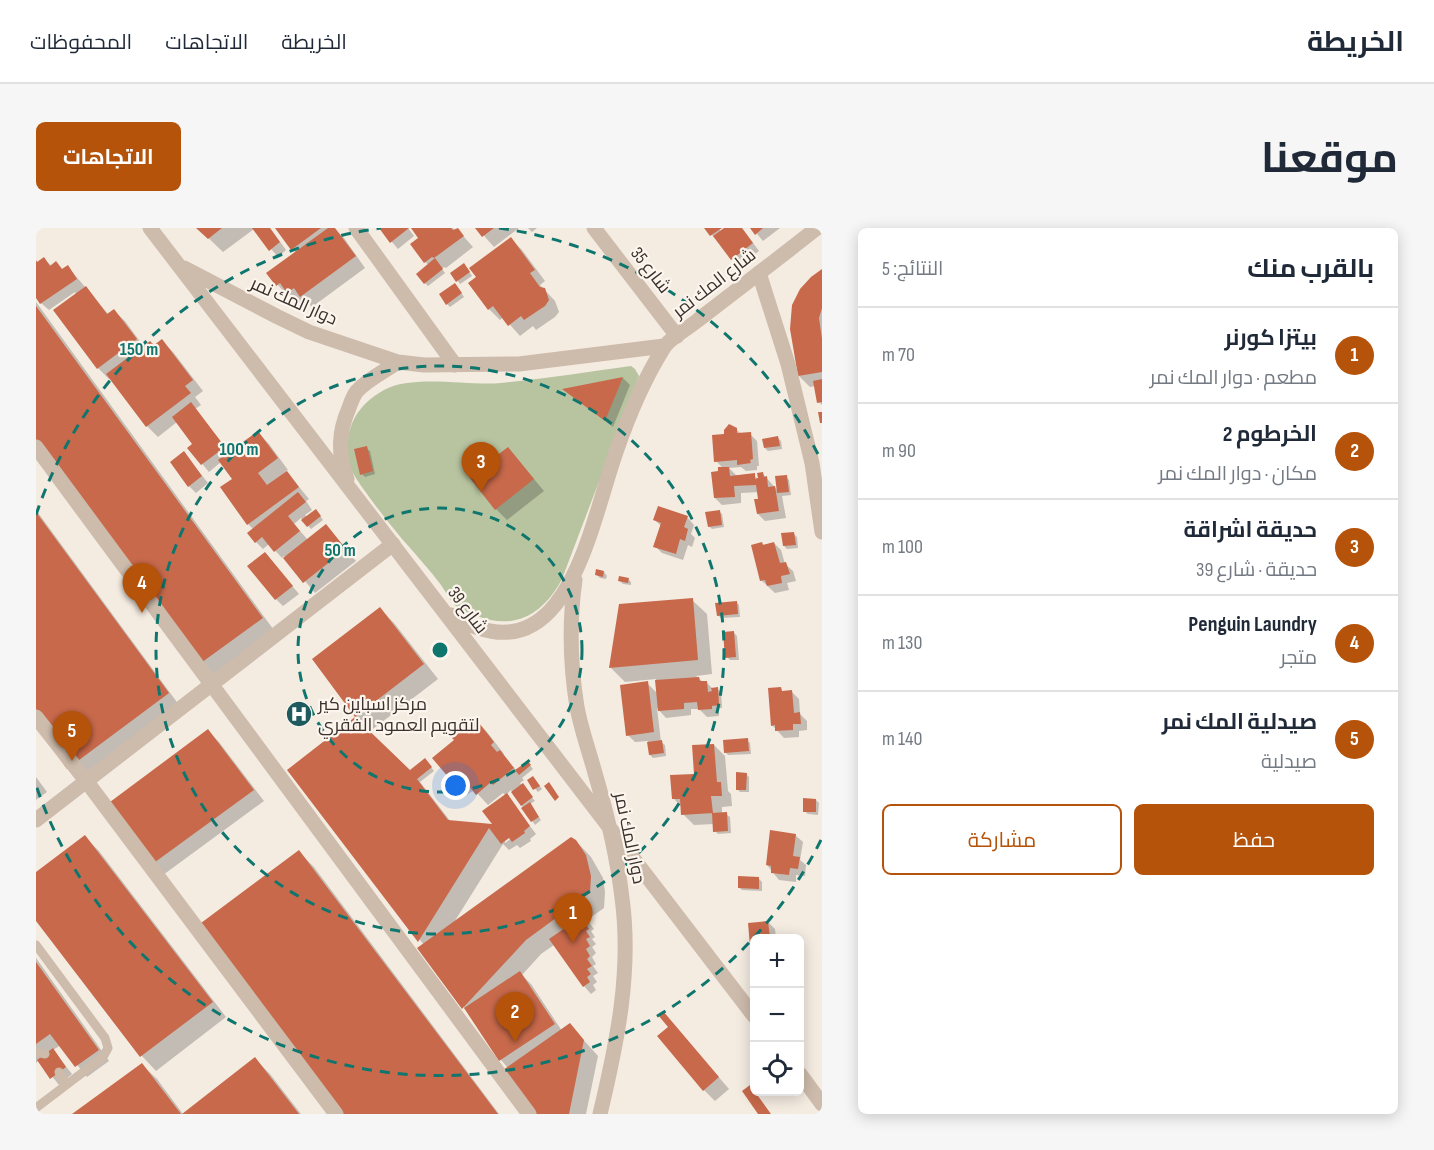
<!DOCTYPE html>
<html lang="ar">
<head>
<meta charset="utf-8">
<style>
  :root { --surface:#fff; --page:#f6f6f7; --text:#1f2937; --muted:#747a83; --line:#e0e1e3; --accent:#b45309 }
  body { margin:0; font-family:"Sofia Sans Condensed",Cairo,sans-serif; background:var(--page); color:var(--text); direction:rtl }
  .controls { position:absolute; right:18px; bottom:18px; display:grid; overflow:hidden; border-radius:9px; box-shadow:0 3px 15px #0003 }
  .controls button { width:54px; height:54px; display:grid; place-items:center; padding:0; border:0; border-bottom:2px solid var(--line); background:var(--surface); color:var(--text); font:30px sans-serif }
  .you { position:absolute; left:420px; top:558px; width:21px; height:21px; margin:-15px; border:4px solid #fff; border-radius:50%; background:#1a73e8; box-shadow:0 0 0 9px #1a73e833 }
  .badge { display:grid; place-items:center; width:39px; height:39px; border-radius:50%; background:var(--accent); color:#fff; font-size:20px; font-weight:700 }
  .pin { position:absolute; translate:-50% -50px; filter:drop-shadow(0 2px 3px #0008) }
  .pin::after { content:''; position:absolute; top:32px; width:21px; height:18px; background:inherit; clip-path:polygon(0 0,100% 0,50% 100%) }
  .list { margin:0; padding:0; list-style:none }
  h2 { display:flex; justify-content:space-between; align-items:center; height:78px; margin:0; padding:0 24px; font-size:26px }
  h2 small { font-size:20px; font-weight:400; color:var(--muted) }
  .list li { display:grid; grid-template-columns:39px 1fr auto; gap:18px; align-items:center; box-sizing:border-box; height:96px; padding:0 24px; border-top:2px solid var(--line) }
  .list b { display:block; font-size:22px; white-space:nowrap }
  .list p { margin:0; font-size:20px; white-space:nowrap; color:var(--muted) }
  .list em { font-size:20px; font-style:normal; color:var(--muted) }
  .actions { display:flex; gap:12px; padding:18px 24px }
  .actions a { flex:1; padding:14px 0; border:2px solid var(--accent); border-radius:9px; text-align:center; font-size:21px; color:var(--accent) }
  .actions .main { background:var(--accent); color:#fff }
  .icon { flex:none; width:33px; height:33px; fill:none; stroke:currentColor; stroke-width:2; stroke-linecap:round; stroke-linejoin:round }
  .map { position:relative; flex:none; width:786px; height:886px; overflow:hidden; direction:ltr; border-radius:9px }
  header { display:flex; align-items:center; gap:36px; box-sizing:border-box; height:84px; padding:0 30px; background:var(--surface); border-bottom:2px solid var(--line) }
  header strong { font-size:28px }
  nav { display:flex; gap:33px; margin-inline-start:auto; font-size:21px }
  .intro { display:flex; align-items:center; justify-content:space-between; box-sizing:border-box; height:144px; padding:0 36px }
  h1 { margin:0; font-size:42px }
  .button { padding:15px 27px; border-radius:9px; background:var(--accent); color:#fff; font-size:21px; font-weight:700 }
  main { display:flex; gap:36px; padding:0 36px }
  aside { flex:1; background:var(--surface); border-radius:9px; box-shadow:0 3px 15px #0003 }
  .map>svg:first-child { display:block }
</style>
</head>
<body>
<header>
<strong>الخريطة</strong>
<nav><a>الخريطة</a><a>الاتجاهات</a><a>المحفوظات</a></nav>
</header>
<div class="intro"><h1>موقعنا</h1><a class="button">الاتجاهات</a></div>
<main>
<aside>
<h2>بالقرب منك<small>النتائج: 5</small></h2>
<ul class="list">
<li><span class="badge">1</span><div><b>بيتزا كورنر</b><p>مطعم · دوار المك نمر</p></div><em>70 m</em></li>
<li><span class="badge">2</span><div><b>الخرطوم 2</b><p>مكان · دوار المك نمر</p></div><em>90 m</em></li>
<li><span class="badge">3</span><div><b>حديقة اشراقة</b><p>حديقة · شارع 39</p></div><em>100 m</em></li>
<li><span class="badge">4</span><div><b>Penguin Laundry</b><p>متجر</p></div><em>130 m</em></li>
<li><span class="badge">5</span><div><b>صيدلية المك نمر</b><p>صيدلية</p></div><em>140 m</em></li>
</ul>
<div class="actions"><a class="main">حفظ</a><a>مشاركة</a></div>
</aside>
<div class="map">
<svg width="786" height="886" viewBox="0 0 786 886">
  <rect width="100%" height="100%" fill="#f4ebe1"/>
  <path fill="#b8c4a0" d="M595,138l4,3 4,7 -77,203c-18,34 -46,52 -85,37 -5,-2 -12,-3 -17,-6 -7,-5 -14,-18 -19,-25 -12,-16 -25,-30 -38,-45 -11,-13 -53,-65 -55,-78 -4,-32 7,-56 36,-72 29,-16 83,-4 117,-7 43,-4 87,-11 130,-17z"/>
  <path fill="#0003" fill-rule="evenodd" d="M162,0h72l16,22 -8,7 -24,-28 -31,23z
    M241,0h57l10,10 21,30 -53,39 -8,-8 -5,4 -8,-8 -3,1 -20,-22 28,-21z
    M344,0h28l6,8 -16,13z
    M377,0h40l2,3 2,-2 16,18 -27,21 -2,-1 -2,2 3,4 -17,13 -3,-3 4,-18 -4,-3 -5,-24z
    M441,0h42l-25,19z
    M492,0h9l-5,4z
    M670,0h13l2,4 5,-4h16l17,23 -20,15z
    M716,0h28l-17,13z
    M475,11l11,11 23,31 -5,4 15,16 4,11 -4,5 -19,13 -3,-4 -13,10 -17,-19 -3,3 -11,-11 -11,-32z
    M8,31l8,7 11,4 5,-3 41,48 5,-4 11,10 19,26h10l8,-6 11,11 30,39 -8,6 6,8 -6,4 35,44 28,-20 11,11 19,26 -2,1 23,28 -3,2 6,9 -7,5 2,2 12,-3 4,6 -12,9 -10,-11 -7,6 14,16 18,-14 30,35 -41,32 -31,-37 -2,2 -13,-14 -6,5 -7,-7 -3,-13 -5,-5 -14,-44 -13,-18 -12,10 -20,-24 5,-4 -17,-22 -19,15 -11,-11 -37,-48 -1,1 -11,-11 -23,-76 -26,18 -8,-7 -5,-8v-34l2,2z
    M431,40l5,8 -12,8 -8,-11z
    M786,43v134l-3,-3 -4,-16 -5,1 -11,-11z
    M422,60l6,9 -14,10 -3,-3z
    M0,74l240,331 -66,49 -174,-234z
    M587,150l7,7 -17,42 -48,-37z
    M700,201l5,5h9l7,7 2,25h-2v4l-11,1 -5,-4 -12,1 7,7h18l6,6 3,-7 16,18 7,-15 3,3 2,15 -9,1 4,22 -21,3 -7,-7 2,-14 -1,-8 -18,1v10l-19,2 -7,-7 4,-26 4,-4 -7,-7 10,-25z
    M742,210l3,3 1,8 -14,2 -3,-3z
    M330,220l4,3 5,23 -10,3 -3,-3z
    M472,220l36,43 -37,29 -11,-11z
    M148,225l24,30 -12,10 -7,-7z
    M0,282l143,195 -100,74 -43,-56z
    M683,283l3,3 2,13 -12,2 -3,-3z
    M651,289l7,8 -3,9 4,4 -3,9 -4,-2 -5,15 -21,-7 -7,-7 7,-19 -7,-7z
    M758,306l3,3 1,11 -11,1 -3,-3z
    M738,315l7,7 4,14 8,7 3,10 -9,2 2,7 -14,3 -13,-12 -9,-35z
    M229,326l34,40 -16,12 -7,-7z
    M568,344l3,4 -1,3 -6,-1 -3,-3z
    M592,351l3,3v3l-8,-1 -3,-3z
    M656,372l15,14 5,60 -16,2 7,6h3l7,7h4l4,3 1,16h-4l1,8 -12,1 -8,-8h-8v6l-25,3 -9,-10 4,34 4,3 1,11 -13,2 -3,-3 -2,-14 -13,1 -7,-7 19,-52 10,10 -1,-14 -31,3 -14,-14z
    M700,374l3,3 1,12 -19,1 -3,-3z
    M344,381l14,14 44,56 -69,53 41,39 18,-8 6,8 -14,11 31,40 44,3 11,-29 -3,-3 -15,12 -14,-15 -7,5 -11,-11 20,-63 11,11 17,22 -1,1 14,16 11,-8 5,6 -11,9 2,2 -4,3 15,18 -5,3 11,16 -6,5 -24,-35 -5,5 30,39 -6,5 1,2 -11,7 -3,-3 -8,5 -6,-6 -50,80 123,-83 15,16 12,21 2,14 -1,16 -17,12 7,9 -3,2 4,6 -3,2 4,5 -4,3 4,6 -4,4 4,7 -3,2 5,7 -5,3 4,6 -4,3 3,5 -5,4 -7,-8 -30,-41 -13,9 -19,21 9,9 31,47 8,-6 28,31 -12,58h-48l-30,-46 -7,-8 -31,-45 -51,-66 5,-4 -135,-175 68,-52 -43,-58zM480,607l-11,8v-4z
    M698,405l3,3 2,24h-9l-3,-3z
    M744,461l4,4 8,-1 7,7 1,15 7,7v9l-8,1v6l-15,1 -12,-13z
    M172,503l11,11 45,59 -101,74 -11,-11z
    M711,512l3,3 1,11 -23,1 -3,-3z
    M678,517l11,11 3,35 3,3 1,12 -10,1v7h4l4,3 1,16 -13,1 -3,-3 -1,-7 -20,1 -11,-11 -1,-7 -8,-8 22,-24z
    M710,546l3,3v15h-9l-3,-3z
    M0,549l11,15 -11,8z
    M493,553h7l6,8 -4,3z
    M780,572l3,3 -1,12 -10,-1 -4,-3z
    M759,607l8,7 -3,18 6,5 -1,11 -9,-1v7l-17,-2 -12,-15z
    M49,609l14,14 127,166 -70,54 -14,-15 -106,-138v-44z
    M263,624l15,15 185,247h-158z
    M723,651l3,3v9l-20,-1 -3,-3z
    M732,694l7,7 1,9h-22v11l-3,-3 -2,-22z
    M0,730l73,103 -22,16 -26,-32 -8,5 19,24 -13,11 -20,-25 -3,3z
    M637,796l56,65 -14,12 -11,-11z
    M219,831l15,15 31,40h-116z
    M106,837l15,14 26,35h-108z"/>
  <path fill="#c8694b" d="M160,0h26l-14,11z
    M216,0h18l10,14 -11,9z
    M239,0h46l-30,22z
    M292,0h7l21,28 -56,41 -6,-9 -7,5 -7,-10 -4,3 -10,-13z
    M343,0h30l-19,15z
    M375,0h40l2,2 5,-2 6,8 -30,22 -2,-1 -8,6 -14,-19 8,-6z
    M439,0h19l-12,9z
    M668,0h18l-12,8z
    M688,0h18l11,15 -22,17 -18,-24z
    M714,0h13l-8,7z
    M475,9l24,33 -5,3 10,14 5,1 4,12 -4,6 -21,14 -3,-4 -13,10 -15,-20 -5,4 -20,-27 8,-6 -7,-9z
    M8,29l6,9 6,-5 6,8 6,-4 9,14 -37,25 -4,-6v-38l1,2z
    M399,30l8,11 -19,15 -8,-10z
    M428,35l6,9 -14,10 -6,-9z
    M786,41v39l-3,10 3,21v33l-24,4 -8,-47 2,-24 8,-16 11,-12z
    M419,55l7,10 -16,12 -7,-11z
    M50,58l21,28 7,-5 23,30 -40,30 -44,-59z
    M0,78l227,312 -69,50 -158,-218z
    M126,111l31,41 -8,6 6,7 -45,34 -40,-53 44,-33 4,4z
    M587,149l-18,44 -43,-32z
    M786,151v23l-5,1 -4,-22z
    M155,174l34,45 -24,18 -14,-17 5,-4 -20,-27z
    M782,184h4v11h-2z
    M693,196l8,4v5l14,-1 2,27 -3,1 1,3 -14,2v-5l-23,2 -2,-27 12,-1v-4z
    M222,203l20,27 -20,15 9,12 20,-14 12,16 -52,38 -27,-38 12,-8 -14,-19z
    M742,208l2,10 -16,2 -2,-9z
    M331,218l6,25 -13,4 -6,-26z
    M472,219l26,32 -39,31 -26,-33z
    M148,223l18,25 -14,11 -18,-25z
    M682,239h11l1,9 25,-3v6l3,-1 -1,-5 6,-1 1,5 3,-1 1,11 7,-1 4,25 -22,3 -3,-15h4l-2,-14 -22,1 1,11 -21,1 -3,-26 7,-1z
    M751,247l2,17 -12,1 -2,-17z
    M262,264l8,10 -18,14 12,15 -26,21 -12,-15 -7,6 -8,-10z
    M622,278l30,10 -4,11 4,2 -3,12 -5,-2 -4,15 -23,-7 8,-24 -8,-3z
    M280,281l5,7 -14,11 -6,-7z
    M684,282l2,15 -14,2 -3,-15z
    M0,284l133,181 -102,76 -31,-43z
    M290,296l20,25 -43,34 -20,-25z
    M758,304l2,13 -13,1 -2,-13z
    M726,314l1,3 11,-3 6,21 6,-1 4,12 -9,2 1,7 -15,3 -2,-6 -5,1 -9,-36z
    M229,324l28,34 -18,14 -28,-34z
    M560,341l8,2 -1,6 -8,-2z
    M583,348l10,2 -1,5 -10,-2z
    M657,370l5,62 -89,8 10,-64z
    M701,373l1,13 -21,2 -2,-13z
    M344,379l44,57 -69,53 -43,-58z
    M698,403l2,26 -11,1 -2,-26z
    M663,449l1,4h7l1,11 4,-1 -1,-3 7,-1 1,18 -7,1v3l-14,1 -1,-8 -13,1v6l-26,2 -3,-31z
    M612,453l6,51 -28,4 -6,-51z
    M745,459l1,4 10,-1 2,23 6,-1 1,12h-8v6l-18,1v-6l-4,1 -3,-38z
    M319,489l55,53 15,-12 7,9 -15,12 31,41 44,4 -10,-13 25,-18 23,33 -6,5 1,2 -13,9 -3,-4 -8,6 -12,-16 -71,114 -131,-172z
    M440,491l18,23 -3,3 6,7 3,-2 14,18 -21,17 -2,-3 -15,13 -13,-16 -8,6 -23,-27 22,-18 -2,-2z
    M172,501l46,61 -103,75 -45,-60z
    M712,510l1,13 -25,2 -1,-13z
    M626,512l2,13 -15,2 -2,-13z
    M678,516l3,38h4l1,14h-11l2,17 -32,2 -1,-16h-8l-2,-24 24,-1 -2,-29z
    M492,533l3,4 -12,10 -4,-5z
    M700,544l11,1 -1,17h-10z
    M497,548l7,10 -7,4 -6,-10z
    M513,554l10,15 -4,4 -11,-15z
    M487,555l10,14 -12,9 -10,-14z
    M767,570l13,1v13h-13z
    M494,574l9,15 -8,5 -10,-14z
    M691,584l1,19 -15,1 -1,-19z
    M734,602l26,4 -3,22 7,1 -2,12 -8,-1 -1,7 -18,-2v-7l-5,-1z
    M49,607l128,167 -73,55 -104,-136v-49z
    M535,609l5,3 10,15 5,21 -1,17 -64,47 -64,69 -45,-61z
    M263,622l199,264h-159l-142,-188z
    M702,648l21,1v12l-21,-1z
    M548,687l4,6 -3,2 4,6 -3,2 4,6 -4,2 4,7 -4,3 4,7 -3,3 5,7 -5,3 4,5 -4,3 3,5 -7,5 -34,-48z
    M732,693l2,17h-16v8h-4l-2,-23z
    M0,734l63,88 -24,17 -25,-33 -14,10z
    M484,743l35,53 -56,37 -35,-53z
    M627,783l56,66 -16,14 -46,-55 11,-9 -10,-12z
    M534,795l14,17 -15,74h-33l-33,-44z
    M17,820l13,19 -16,12 -13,-19z
    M219,829l44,57h-117z
    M106,835l39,51h-109z
    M714,857l21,29h-13l-16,-23z"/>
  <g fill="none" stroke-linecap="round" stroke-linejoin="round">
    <path stroke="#cdbbac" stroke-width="9" d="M0,717l69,93 3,10 -5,9 -67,51
      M0,824l9,2
      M23,844l7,13"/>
    <path stroke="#cdbbac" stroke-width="15" d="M320,0l99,137
      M558,0l83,108
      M723,45l29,91 24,99 10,69
      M0,219l493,667
      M0,489l51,65 249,332
      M0,592l357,-276"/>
    <path stroke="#cdbbac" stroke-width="15" d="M114,0l604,788
      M148,40l92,48 33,16 89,30 26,3 95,-1 145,-18
      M311,251c-9,-25 -9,-46 2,-71 2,-6 4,-12 8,-17 11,-12 28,-20 41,-29
      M539,352c-6,43 -5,84 2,127 4,22 12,44 18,66 12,41 22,82 27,125 10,73 -5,145 -22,216
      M415,387c115,69 138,-86 165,-163 12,-35 27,-71 47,-103 5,-10 26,-21 35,-29 40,-31 80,-61 119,-92
      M764,846l22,30"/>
  </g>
  <g fill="none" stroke="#0f766e" stroke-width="3" stroke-dasharray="10 8">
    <circle cx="404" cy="422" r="142"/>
    <circle cx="404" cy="422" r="284"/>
    <path d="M785 612A426 426 0 0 1 0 557M0 287A426 426 0 0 1 345 0M463 0A426 426 0 0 1 785 232"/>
  </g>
  <defs>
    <g id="hospital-disc" transform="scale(1.35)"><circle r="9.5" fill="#1f5a5e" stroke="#fbf5ee"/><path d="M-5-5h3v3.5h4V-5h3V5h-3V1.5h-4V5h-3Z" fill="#fff"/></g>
  </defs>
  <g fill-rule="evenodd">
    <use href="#hospital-disc" x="263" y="486"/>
  </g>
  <g text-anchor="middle" stroke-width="4.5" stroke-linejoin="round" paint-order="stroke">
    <g font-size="18" fill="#3b302b" stroke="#fbf5ee">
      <text transform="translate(615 42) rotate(52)" y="6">شارع 35</text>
      <text transform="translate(678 55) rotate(-38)" y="6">شارع المك نمر</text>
      <text transform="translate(258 73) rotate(24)" y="6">دوار المك نمر</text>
      <text transform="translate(432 382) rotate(53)" y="6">شارع 39</text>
      <text transform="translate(594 610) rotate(78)" y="6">دوار المك نمر</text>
    </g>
    <g font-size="18" fill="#3b302b" stroke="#fbf5ee" text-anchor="start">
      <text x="282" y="482">مركز اسباين كير<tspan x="282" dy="21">لتقويم العمود الفقري</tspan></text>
    </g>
  </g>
  <circle cx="404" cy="422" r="9" fill="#0f766e" stroke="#fbf5ee" stroke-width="3"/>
  <g font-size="18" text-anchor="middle" font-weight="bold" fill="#0f766e" stroke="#fbf5ee" stroke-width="4.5" stroke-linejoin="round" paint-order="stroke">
    <text x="103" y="127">150 m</text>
    <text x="203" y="227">100 m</text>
    <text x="304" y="328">50 m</text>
  </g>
</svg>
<div class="controls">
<button>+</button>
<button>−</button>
<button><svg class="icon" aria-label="locate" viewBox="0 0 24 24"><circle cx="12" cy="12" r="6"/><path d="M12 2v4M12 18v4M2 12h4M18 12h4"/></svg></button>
</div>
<div class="you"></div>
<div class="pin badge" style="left:537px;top:715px">1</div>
<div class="pin badge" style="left:479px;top:814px">2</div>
<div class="pin badge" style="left:445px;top:264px">3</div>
<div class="pin badge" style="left:106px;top:385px">4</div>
<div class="pin badge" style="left:36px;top:533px">5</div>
</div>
</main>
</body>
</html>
